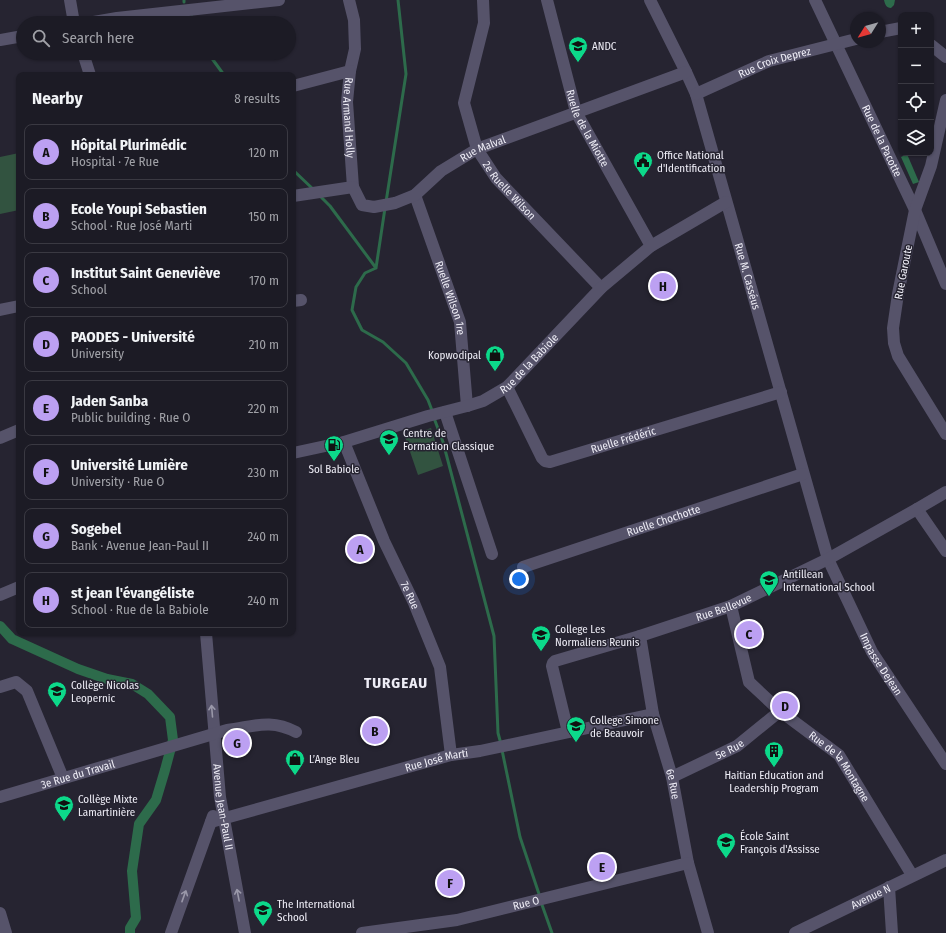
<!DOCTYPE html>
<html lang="en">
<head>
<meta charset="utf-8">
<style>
  :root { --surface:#1c1b25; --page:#25242d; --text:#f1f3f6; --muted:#a0a1a7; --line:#3a3942; --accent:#bca0f2 }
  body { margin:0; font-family:"Fira Sans Condensed",sans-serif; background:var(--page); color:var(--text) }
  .controls { position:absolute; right:12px; top:12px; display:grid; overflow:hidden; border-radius:8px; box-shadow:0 1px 3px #0004 }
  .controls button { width:36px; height:36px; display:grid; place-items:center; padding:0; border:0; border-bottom:1px solid var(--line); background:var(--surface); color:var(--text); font:20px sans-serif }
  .compass { position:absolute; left:850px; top:12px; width:36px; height:36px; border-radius:50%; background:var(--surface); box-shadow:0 1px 3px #0004; rotate:233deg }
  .you { position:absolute; left:519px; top:579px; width:14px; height:14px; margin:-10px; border:3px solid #fff; border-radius:50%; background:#1a73e8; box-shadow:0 0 0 6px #1a73e833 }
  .badge { display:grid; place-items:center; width:26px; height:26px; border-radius:50%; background:var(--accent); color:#111; font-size:13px; font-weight:700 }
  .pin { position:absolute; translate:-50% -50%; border:2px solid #fff; box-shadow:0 1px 4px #0006 }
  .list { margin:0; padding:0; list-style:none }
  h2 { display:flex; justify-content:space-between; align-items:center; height:52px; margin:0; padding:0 16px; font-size:17px }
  h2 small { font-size:13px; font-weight:400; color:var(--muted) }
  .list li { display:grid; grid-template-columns:26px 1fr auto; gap:12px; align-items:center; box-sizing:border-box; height:56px; margin:0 8px 8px; padding:0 8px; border:1px solid var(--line); border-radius:8px }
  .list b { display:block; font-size:15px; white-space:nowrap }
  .list p { margin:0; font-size:13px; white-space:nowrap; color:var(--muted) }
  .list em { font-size:13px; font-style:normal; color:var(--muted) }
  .icon { flex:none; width:22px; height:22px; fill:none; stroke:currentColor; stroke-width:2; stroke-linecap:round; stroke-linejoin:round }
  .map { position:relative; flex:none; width:946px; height:933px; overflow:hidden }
  .search { position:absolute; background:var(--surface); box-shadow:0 1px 3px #0004; left:16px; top:16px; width:280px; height:44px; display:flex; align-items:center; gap:10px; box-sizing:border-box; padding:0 14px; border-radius:22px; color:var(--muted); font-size:15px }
  .panel { position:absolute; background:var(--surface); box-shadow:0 1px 3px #0004; left:16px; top:72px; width:280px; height:564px; border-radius:8px }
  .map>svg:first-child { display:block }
</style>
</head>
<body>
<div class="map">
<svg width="946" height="933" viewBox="0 0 946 933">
  <rect width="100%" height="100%" fill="#262431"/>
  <path fill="#325340" d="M19,153v57l-19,4v-57z
    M431,428l12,38 -25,9 -13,-38z"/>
  <path fill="#2d6b4b" d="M884,0h11l-1,5 -3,3c-5,0 -6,-4 -7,-8z
    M907,154l12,28 -6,2 -12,-27z"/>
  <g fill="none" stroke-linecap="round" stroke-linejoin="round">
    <path stroke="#2d6b4b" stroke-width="3" d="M184,0v2
      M192,17l2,6
      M208,53l16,22
      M293,170l21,20
      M319,195l11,11 46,62
      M386,202l20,-128 -8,-74
      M376,268l-11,5 -9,14 -4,23 10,20 21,12 23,21 22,37 5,13
      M376,268l9,-60
      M434,418l9,24 51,194 4,97 3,11
      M502,750l18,87 20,60
      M541,902l11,31"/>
    <path stroke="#2d6b4b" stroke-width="10" d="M0,626l12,13 66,30 29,10 25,5 16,10 22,23 3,23 -8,30 -9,30 -17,24 -7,47 4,47 -6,10v5"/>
    <g stroke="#56536a" stroke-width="12">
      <path d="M70,0l4,23"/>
      <path id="s1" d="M349,0l5,20 1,29 -5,22 -3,31 6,85"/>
      <path id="s2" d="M483,0l1,23 -20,80 13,46 19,29 105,110"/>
      <path id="s3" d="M547,0l29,112 75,134"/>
      <path id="s4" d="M650,0l36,72 10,22 132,465 44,93 74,112"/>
      <path id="s5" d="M815,0l100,210 31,74"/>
      <path d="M88,23l29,-5 162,-18"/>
      <path d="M880,32l21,-4"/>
      <path d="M0,40l23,-4"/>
      <path d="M931,45l15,12"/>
      <path d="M83,53l7,22"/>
      <path d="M293,86l57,-15"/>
      <path id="s6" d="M696,94l73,-33 87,-22"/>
      <path d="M946,100l-15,66 -16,44 -17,84 -5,34 1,15 4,13 48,78"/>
      <path id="s7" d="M415,195l45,127 7,84"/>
      <path id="s8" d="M293,196l60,-9 9,18 12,2 21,-4 20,-8 26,-24 36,-22 209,-77"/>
      <path d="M293,301l8,-1"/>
      <path d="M0,310l19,-4"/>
      <path id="s9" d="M507,387l35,71 3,3 5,1 231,-70"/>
      <path d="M445,412l47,142"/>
      <path d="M0,438l19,-8"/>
      <path id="s10" d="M344,442l40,99 30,62 26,64 11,88"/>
      <path id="s11" d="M293,453l51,-11 84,-26 39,-10 16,-5 24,-14 94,-99 50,-42 75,-44"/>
      <path d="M917,509l29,42"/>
      <path id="s12" d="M523,567l280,-93"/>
      <path d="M0,595l19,-8"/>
      <path id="s13" d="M731,606l18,76 31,29 59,44 73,120"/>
      <path id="s14" d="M206,633l14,164 25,136"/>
      <path id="s15" d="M640,636l13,78 19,63 16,86 20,70"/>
      <path d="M0,687l16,-5 11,9 36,87"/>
      <path id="s16" d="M568,732l-16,-66 1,-3 2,-2 85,-25 91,-30 97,-47 89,-50 29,-17"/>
      <path id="s17" d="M672,777l65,-31 43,-35"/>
      <path id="s18" d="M0,797l227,-67c26,-3 43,-12 69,2"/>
      <path id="s19" d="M211,822l240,-67 29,-4 173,-37"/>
      <path d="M889,887l3,46"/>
      <path d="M0,913l6,20"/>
      <path d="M171,933l42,-117"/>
      <path id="s20" d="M362,933l95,-13 231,-57"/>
      <path id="s21" d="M795,933l151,-73"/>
    </g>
  </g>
  <defs><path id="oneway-shaft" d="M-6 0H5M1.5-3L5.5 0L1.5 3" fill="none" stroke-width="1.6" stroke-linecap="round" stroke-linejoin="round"/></defs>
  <g stroke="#9a98a9">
    <use href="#oneway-shaft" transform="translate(212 711) rotate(-95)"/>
    <use href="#oneway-shaft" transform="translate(238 895) rotate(-101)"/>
    <use href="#oneway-shaft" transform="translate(184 896) rotate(-70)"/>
  </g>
  <defs>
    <g id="university-pin" transform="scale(1)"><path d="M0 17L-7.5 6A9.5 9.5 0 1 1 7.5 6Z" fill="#0cd98a" stroke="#262431"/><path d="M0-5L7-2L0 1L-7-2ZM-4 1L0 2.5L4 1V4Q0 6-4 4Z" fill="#111"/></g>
    <g id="civic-pin" transform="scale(1)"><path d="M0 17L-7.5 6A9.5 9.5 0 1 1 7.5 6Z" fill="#0cd98a" stroke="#262431"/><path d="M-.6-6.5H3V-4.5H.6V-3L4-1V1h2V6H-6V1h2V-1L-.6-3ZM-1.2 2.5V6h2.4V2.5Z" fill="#111"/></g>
    <g id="shop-pin" transform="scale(1)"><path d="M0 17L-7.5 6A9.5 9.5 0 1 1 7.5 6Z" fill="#0cd98a" stroke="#262431"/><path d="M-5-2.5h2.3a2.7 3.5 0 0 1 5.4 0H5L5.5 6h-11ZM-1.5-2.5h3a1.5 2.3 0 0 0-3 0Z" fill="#111"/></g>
    <g id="school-pin" transform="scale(1)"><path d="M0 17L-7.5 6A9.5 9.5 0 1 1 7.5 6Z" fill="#0cd98a" stroke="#262431"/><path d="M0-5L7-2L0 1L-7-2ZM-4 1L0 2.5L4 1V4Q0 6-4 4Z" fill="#111"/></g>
    <g id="fuel-pin" transform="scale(1)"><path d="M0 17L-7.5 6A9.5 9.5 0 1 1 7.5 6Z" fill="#0cd98a" stroke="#262431"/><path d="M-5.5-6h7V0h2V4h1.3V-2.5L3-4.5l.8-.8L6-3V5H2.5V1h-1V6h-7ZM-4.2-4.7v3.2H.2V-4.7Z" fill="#111"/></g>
    <g id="building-pin" transform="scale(1)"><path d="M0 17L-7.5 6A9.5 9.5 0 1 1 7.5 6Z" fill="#0cd98a" stroke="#262431"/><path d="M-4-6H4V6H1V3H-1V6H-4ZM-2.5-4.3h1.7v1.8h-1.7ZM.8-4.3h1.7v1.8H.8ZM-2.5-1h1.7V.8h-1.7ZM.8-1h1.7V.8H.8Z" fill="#111"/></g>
  </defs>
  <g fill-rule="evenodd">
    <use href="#university-pin" x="578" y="46"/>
    <use href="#civic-pin" x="643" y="161"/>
    <use href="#shop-pin" x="495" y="355"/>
    <use href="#school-pin" x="389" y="439"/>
    <use href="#fuel-pin" x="334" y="445"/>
    <use href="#school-pin" x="769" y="580"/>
    <use href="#school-pin" x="541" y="635"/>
    <use href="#school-pin" x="57" y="691"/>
    <use href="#school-pin" x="576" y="726"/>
    <use href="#building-pin" x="774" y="751"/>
    <use href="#shop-pin" x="295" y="759"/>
    <use href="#school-pin" x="64" y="805"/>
    <use href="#school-pin" x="726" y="842"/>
    <use href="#school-pin" x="263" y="910"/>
  </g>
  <g text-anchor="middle" stroke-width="3" stroke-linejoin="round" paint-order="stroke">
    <g font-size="11" fill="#eeedf6" stroke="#262431" text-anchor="start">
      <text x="592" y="50">ANDC</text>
      <text x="657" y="159">Office National<tspan x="657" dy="13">d'Identification</tspan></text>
      <text x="481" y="359" text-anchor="end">Kopwodipal</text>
      <text x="403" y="437">Centre de<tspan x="403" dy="13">Formation Classique</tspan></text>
      <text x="334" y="473" text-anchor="middle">Sol Babiole</text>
      <text x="783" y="578">Antillean<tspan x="783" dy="13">International School</tspan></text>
      <text x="555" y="633">College Les<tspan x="555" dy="13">Normaliens Reunis</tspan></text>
      <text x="71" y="689">Collège Nicolas<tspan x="71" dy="13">Leopernic</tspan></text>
      <text x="590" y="724">College Simone<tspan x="590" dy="13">de Beauvoir</tspan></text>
      <text x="309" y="763">L’Ange Bleu</text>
      <text x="774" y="779" text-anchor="middle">Haitian Education and<tspan x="774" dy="13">Leadership Program</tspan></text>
      <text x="78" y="803">Collège Mixte<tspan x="78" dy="13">Lamartinière</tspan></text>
      <text x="740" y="840">École Saint<tspan x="740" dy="13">François d'Assisse</tspan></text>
      <text x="277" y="908">The International<tspan x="277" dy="13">School</tspan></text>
    </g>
    <g font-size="11" fill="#eeedf6" stroke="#262431">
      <text dy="4" stroke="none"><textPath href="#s6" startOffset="85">Rue Croix Deprez</textPath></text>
      <text dy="4" stroke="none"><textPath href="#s1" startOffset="119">Rue Armand Holly</textPath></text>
      <text dy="4" stroke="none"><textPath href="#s3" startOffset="135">Ruelle de la Miotte</textPath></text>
      <text dy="4" stroke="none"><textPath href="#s5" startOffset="156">Rue de la Pacotte</textPath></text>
      <text dy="4" stroke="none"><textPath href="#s8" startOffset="219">Rue Malval</textPath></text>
      <text dy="4" stroke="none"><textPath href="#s2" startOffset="206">2e Ruelle Wilson</textPath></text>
      <text transform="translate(903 272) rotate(-79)" y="4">Rue Garoute</text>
      <text dy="4" stroke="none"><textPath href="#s4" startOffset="294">Rue M. Casséus</textPath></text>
      <text dy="4" stroke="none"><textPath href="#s7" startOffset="109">Ruelle Wilson 1re</textPath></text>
      <text dy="4" stroke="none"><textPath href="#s11" startOffset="257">Rue de la Babiole</textPath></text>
      <text dy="4" stroke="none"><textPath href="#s9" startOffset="165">Ruelle Frédéric</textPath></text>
      <text dy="4" stroke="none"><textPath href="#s12" startOffset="148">Ruelle Chochotte</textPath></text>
      <text dy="4" stroke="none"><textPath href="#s10" startOffset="167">7e Rue</textPath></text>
      <text dy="4" stroke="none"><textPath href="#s16" startOffset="251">Rue Bellevue</textPath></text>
      <text dy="4" stroke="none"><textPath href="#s4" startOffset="706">Impasse Dejean</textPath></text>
      <text dy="4" stroke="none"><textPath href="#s17" startOffset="64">5e Rue</textPath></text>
      <text dy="4" stroke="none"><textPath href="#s19" startOffset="234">Rue José Marti</textPath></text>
      <text dy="4" stroke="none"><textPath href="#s13" startOffset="203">Rue de la Montagne</textPath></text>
      <text dy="4" stroke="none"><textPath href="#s18" startOffset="81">3e Rue du Travail</textPath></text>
      <text dy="4" stroke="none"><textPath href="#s15" startOffset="152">6e Rue</textPath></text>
      <text dy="4" stroke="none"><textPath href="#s14" startOffset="175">Avenue Jean-Paul II</textPath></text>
      <text dy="4" stroke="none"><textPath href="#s21" startOffset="84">Avenue N</textPath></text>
      <text dy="4" stroke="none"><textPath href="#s20" startOffset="167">Rue O</textPath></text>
    </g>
    <g font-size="15" font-weight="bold" letter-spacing="1" fill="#eeedf6" stroke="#262431">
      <text x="396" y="688">TURGEAU</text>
    </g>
  </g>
</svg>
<div class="controls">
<button>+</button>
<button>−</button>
<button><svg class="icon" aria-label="locate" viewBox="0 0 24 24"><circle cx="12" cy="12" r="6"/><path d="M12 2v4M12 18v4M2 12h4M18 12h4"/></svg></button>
<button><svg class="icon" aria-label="layers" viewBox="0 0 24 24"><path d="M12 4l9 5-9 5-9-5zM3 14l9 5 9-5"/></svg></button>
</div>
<svg class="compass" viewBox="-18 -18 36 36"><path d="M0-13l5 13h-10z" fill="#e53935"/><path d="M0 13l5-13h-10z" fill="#a0a1a7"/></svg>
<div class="you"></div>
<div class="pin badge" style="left:360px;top:549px">A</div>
<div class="pin badge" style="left:375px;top:731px">B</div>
<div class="pin badge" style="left:749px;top:634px">C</div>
<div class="pin badge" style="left:785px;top:706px">D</div>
<div class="pin badge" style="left:602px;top:867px">E</div>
<div class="pin badge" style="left:450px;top:883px">F</div>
<div class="pin badge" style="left:237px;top:743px">G</div>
<div class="pin badge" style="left:663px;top:286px">H</div>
<div class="search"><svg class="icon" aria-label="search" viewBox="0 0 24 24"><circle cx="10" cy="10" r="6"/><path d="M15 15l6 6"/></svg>Search here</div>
<section class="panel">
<h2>Nearby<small>8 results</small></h2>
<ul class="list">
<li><span class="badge">A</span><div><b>Hôpital Plurimédic</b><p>Hospital · 7e Rue</p></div><em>120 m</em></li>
<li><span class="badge">B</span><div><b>Ecole Youpi Sebastien</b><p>School · Rue José Marti</p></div><em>150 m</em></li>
<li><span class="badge">C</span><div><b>Institut Saint Geneviève</b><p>School</p></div><em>170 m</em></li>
<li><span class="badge">D</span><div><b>PAODES - Université</b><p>University</p></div><em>210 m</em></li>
<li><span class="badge">E</span><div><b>Jaden Sanba</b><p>Public building · Rue O</p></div><em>220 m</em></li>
<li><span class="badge">F</span><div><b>Université Lumière</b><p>University · Rue O</p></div><em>230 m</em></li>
<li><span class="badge">G</span><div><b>Sogebel</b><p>Bank · Avenue Jean-Paul II</p></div><em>240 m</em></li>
<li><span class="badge">H</span><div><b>st jean l'évangéliste</b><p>School · Rue de la Babiole</p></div><em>240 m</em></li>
</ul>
</section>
</div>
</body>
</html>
